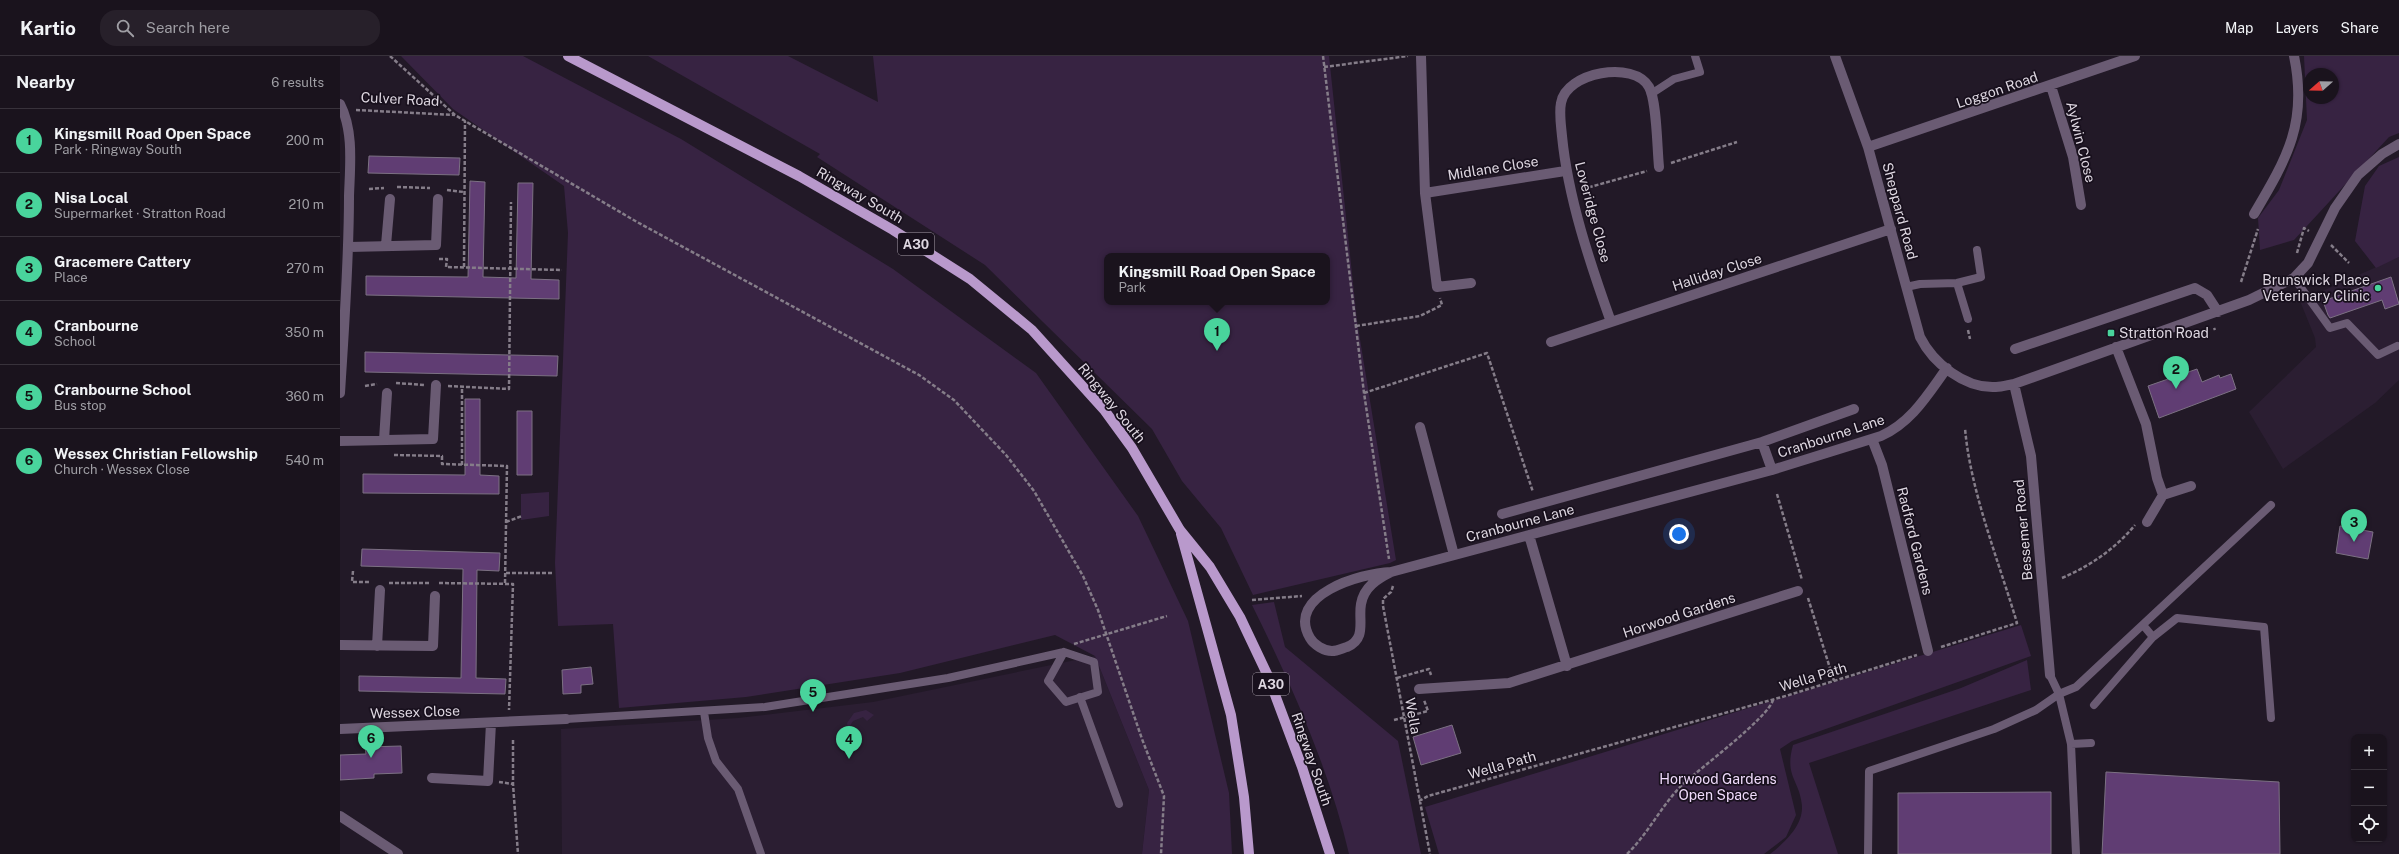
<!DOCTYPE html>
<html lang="en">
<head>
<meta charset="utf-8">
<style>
  :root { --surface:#1a131d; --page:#27202a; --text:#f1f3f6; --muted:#9f9ea4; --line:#38323b; --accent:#49d49c }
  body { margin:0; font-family:"Public Sans",sans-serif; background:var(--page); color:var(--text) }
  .controls { position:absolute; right:12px; bottom:12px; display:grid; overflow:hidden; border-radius:8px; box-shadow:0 1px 3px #0004 }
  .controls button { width:36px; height:36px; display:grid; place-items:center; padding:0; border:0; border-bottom:1px solid var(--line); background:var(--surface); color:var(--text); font:20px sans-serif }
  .compass { position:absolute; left:1963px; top:12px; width:36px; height:36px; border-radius:50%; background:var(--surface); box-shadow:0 1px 3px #0004; rotate:250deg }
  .you { position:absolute; left:1339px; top:478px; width:14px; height:14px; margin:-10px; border:3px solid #fff; border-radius:50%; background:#1a73e8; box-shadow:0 0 0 6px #1a73e833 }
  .badge { display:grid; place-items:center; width:26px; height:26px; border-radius:50%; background:var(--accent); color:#111; font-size:13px; font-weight:700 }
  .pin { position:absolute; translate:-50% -33px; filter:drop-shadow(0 1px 2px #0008) }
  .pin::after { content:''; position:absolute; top:21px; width:14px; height:12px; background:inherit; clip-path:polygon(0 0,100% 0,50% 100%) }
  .popup { position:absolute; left:764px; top:197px; width:226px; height:52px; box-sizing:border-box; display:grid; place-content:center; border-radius:8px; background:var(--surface); filter:drop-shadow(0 1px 3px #0005); font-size:13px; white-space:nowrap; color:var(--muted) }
  .popup b { font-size:15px; color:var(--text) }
  .popup::after { content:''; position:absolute; left:50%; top:100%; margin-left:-8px; border:8px solid transparent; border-top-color:var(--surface) }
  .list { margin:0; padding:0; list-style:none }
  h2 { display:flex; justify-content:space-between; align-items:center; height:52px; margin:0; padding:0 16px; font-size:17px }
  h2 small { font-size:13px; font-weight:400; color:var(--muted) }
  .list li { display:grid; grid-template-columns:26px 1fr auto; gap:12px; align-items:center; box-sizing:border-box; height:64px; padding:0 16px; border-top:1px solid var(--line) }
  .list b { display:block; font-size:15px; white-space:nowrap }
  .list p { margin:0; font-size:13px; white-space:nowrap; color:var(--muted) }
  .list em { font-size:13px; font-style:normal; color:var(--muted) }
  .icon { flex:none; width:22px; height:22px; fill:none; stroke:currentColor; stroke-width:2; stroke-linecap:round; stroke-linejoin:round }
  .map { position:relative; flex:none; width:2059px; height:798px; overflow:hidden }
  header { display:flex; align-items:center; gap:24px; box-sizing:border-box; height:56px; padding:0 20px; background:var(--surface); border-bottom:1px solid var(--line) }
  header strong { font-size:19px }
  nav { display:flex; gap:22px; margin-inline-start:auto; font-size:14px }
  .search { width:280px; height:36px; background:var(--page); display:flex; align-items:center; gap:10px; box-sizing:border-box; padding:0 14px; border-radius:16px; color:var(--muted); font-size:15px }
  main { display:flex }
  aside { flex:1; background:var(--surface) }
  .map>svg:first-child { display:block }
</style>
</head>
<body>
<header>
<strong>Kartio</strong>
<div class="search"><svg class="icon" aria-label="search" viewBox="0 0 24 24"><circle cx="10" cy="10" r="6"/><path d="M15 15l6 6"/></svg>Search here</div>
<nav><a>Map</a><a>Layers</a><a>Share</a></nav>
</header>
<main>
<aside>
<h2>Nearby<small>6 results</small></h2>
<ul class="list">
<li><span class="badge">1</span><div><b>Kingsmill Road Open Space</b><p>Park · Ringway South</p></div><em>200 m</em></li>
<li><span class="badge">2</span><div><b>Nisa Local</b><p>Supermarket · Stratton Road</p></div><em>210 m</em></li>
<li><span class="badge">3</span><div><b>Gracemere Cattery</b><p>Place</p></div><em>270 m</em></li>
<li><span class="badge">4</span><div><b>Cranbourne</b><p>School</p></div><em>350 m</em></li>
<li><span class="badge">5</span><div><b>Cranbourne School</b><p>Bus stop</p></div><em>360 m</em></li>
<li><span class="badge">6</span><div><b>Wessex Christian Fellowship</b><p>Church · Wessex Close</p></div><em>540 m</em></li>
</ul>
</aside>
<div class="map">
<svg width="2059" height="798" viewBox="0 0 2059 798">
  <rect width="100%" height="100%" fill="#221927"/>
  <path fill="#2b1e32" d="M2059,201v123l-24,23 -92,66 -34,-57 67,-65 -1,-9 -15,-37z
    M755,600l54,134 -7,64h-580l-1,-125 177,-11 135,-16z"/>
  <path fill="#372342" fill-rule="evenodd" d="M61,0h122l158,83 212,130 143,104 102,143 50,105 41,172 3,61h-90l7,-64 -54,-134 -40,-21 -155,38 -154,24 -127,11 -6,-84 -55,2 -3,-63 13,-330 -4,-47 -111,-77z
    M308,0h140l90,46 -5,-46h456l28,265 39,239 -6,3 -137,32 -32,-67 -39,-47 -30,-52 -167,-164 -168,-108 3,-3zM767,200h220v46h-220z
    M1964,0h95v77l-10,4 -95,103 -34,10 -2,-32 21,-28 28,-70zM1969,18h24v24h-24z
    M2059,101v100l-23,11 -21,-27 10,-55 14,-20z
    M209,436v24l-28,4v-26z
    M934,546l11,45 113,94 23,113h-72c-20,-86 -58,-170 -97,-249z
    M1681,569l10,31 -239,85 -12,8 16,66 -10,22 -22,17h-325l-14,-47z
    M1687,604l4,30 -222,73 29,91h-68c14,-11 33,-28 32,-48 -2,-26 -18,-29 -9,-61l168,-57z
    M526,654l8,5 -7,6 -4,-4 -10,4 -5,8 -1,-6 7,-10z"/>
  <path fill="#603d73" stroke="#7c7183" d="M29,100l91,2 -1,17 -91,-2z
    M130,125l15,1 -2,95 33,1 2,-95h15l-2,96 28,1v19l-193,-4v-19l102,1z
    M2051,221l8,27 -14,5 -3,-9 -52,18 -2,-3 -5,-14z
    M25,296l193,4 -1,20 -192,-4z
    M1857,313l5,13 17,-7 1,3 11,-4 5,15 -77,29 -11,-32z
    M125,343h15v76l19,1v18l-136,-1v-19l102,1z
    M177,355h15v64h-15z
    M2000,470l33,6 -5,27 -32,-6z
    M22,493l138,4 -1,18 -22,-1 -1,108 30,1 -1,15 -146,-3v-15l102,2 2,-109 -102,-3z
    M251,611l2,17 -12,1v8l-18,1 -1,-24z
    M1112,669l9,28 -40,12 -8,-28z
    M61,690l1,27 -28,1v4l-34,2v-25l26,-1 -1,-7z
    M1766,716l173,10 1,72h-178z
    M1711,736v62h-153v-61z"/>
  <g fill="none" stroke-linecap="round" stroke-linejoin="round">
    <path stroke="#857d89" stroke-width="2.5" stroke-dasharray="4 2" stroke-linecap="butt" d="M50,0l65,59 10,6 172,101 282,153 35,25 52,55 28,36 49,85 15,34 44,129 22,57 -3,58
      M983,0l41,337 25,166
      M984,11l84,-11
      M16,54l99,5
      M1331,107l66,-21
      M57,131l33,1
      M29,133l15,-1
      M1243,133l64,-18
      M107,134l17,2
      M1991,189l18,18
      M1957,197l7,-25 5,3
      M99,203h8l-1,8 116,3
      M124,211l1,-146
      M1901,226l17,-53
      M1016,270l64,-10 22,-11 -2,-7
      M1874,272l1,2
      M1628,274l2,9
      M56,327l29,2
      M25,330l12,-2
      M108,330l61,3 2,-187
      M1024,337l123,-40 46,139
      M54,399l48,1v8l65,2 -2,118
      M122,409v-78
      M1437,438l25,86
      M166,466l16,-6
      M13,515l-1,11h18
      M166,517h47
      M1722,522c28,-12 53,-29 73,-53
      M49,527h41
      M99,527l74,1 -4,126
      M1053,530l-2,6 -8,7v7l47,248
      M1468,542l26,83
      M912,544l50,-4
      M734,588l93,-28
      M1601,591l76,-24c-18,-61 -47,-133 -52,-195
      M1057,622l32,-9 2,6
      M1054,664l34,-9 -4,-11
      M173,684v44l5,70
      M159,726l14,2
      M1079,745l9,-5 361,-101 128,-40
      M1287,798c21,-20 34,-48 55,-69 17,-16 86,-67 91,-85"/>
    <path stroke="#6a5b73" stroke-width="8" d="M1311,38l23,-15 26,-7 -5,-16
      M1954,222l36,50 17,-5 31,32 19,-9
      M1617,227l11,36
      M1566,231l14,-3 37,-1 24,-6 -4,-27
      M1803,569l10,12 24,-19 87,9 7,91
      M1710,619l9,19 12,50 20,-1
      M740,641l39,107
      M1754,649l59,-68
      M364,656l4,26 8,23 22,28 23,65
      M226,663l199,-12 183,-29 116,-26 30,10 4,30 -32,10 -18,-21 16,-29
      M1731,688l5,110
      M1528,798l1,-83 125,-42 42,-19 23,-16 17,-7 195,-182"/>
    <path stroke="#6a5b73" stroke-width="10" d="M1081,0l4,137 12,94 34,-4
      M1495,0l33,91 52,190c13,26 45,52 76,50 6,0 12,-2 18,-3l235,-84 45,-22 14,-15 27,-55 23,-33 24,-21 17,-10
      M1711,30l22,71 8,48
      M0,48c14,27 10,62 9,92 0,66 -5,132 -9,197
      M1528,91l267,-91
      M1085,137l140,-22
      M1914,158c33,-56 54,-91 40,-158
      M46,189l4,-46
      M9,191l87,-2 2,-46
      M1271,266c-21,-59 -43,-124 -49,-186 -1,-11 -3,-23 -1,-33 5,-31 73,-43 88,-16 8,14 8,61 10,80
      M1211,286l340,-113
      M1776,291l30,77 11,54 6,17
      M1675,293l180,-61 12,7 11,17
      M1674,328l17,72 19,219
      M1080,371l34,128
      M1532,383l10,26 46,186
      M44,384l3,-47
      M0,385l93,-2 3,-54
      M1422,386l10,28
      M1162,458l260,-72 92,-33
      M1807,466l16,-27 28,-9
      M1189,479l38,131
      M1051,516c-30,1 -106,23 -81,66 4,7 14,13 22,13 5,0 11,-3 15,-4 20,-8 11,-27 14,-43 3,-17 16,-25 30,-32l381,-102 109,-34c31,-14 47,-42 66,-68
      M0,589l93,1 2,-50
      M37,590l3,-56
      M1079,633l90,-6 289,-92
      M0,673l226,-10
      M92,722l56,3 3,-58
      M0,760l58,38"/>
    <path stroke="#b999cc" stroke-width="10" d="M228,0l231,120 94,54 77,49 62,51 73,81 27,37 48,82 30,37 30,50 28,59 34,91 28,87
      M841,478l50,181 13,82 5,57"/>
  </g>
  <g fill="#49d49c" stroke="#18101d" stroke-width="1.5">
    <circle cx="2038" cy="232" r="4"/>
    <rect x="1767" y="273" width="8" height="8" rx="2"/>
  </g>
  <g text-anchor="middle" stroke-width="3.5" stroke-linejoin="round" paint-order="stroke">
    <g fill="#18101d" stroke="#a39ba6" stroke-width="1">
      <rect x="558" y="177" width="36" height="22" rx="3"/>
      <rect x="913" y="617" width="36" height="22" rx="3"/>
    </g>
    <g font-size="13" font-weight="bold" fill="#ded7e1">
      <text x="576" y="193">A30</text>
      <text x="931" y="633">A30</text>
    </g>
    <g font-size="14" fill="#ded7e1" stroke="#18101d">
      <text transform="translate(1657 34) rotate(-19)" y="5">Loggon Road</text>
      <text transform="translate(60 43) rotate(3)" y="5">Culver Road</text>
      <text transform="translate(1741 86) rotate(76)" y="5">Aylwin Close</text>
      <text transform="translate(1153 112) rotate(-9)" y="5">Midlane Close</text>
      <text transform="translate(520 139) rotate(30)" y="5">Ringway South</text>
      <text transform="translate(1560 155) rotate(75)" y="5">Sheppard Road</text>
      <text transform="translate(1253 156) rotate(75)" y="5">Loveridge Close</text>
      <text transform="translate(1377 216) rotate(-18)" y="5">Halliday Close</text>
      <text transform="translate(772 347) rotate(51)" y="5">Ringway South</text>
      <text transform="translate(1491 380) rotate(-18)" y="5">Cranbourne Lane</text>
      <text transform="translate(1180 467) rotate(-15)" y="5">Cranbourne Lane</text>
      <text transform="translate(1683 474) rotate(-95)" y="5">Bessemer Road</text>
      <text transform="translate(1575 485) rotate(76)" y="5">Radford Gardens</text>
      <text transform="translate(1339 559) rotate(-18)" y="5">Horwood Gardens</text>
      <text transform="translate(1473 621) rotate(-17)" y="5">Wella Path</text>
      <text transform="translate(75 656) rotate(-2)" y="5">Wessex Close</text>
      <text transform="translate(1073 660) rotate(80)" y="5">Wella</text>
      <text transform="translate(972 703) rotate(71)" y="5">Ringway South</text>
      <text transform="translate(1162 709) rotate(-16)" y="5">Wella Path</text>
    </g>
    <g font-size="14" fill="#ded7e1" stroke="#18101d" text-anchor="end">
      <text x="2030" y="229">Brunswick Place<tspan x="2030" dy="16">Veterinary Clinic</tspan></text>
      <text x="1779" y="282" text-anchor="start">Stratton Road</text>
    </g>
    <g font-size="14" fill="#f0dbfc" stroke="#18101d">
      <text x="1378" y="728">Horwood Gardens<tspan x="1378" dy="16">Open Space</tspan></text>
    </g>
  </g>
</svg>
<div class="controls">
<button>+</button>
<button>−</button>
<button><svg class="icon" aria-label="locate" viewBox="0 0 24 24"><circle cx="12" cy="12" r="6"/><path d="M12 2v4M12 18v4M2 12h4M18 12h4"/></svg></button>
</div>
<svg class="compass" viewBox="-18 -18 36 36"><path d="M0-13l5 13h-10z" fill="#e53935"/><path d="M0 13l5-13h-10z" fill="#9f9ea4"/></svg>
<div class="you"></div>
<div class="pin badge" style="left:877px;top:295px">1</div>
<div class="popup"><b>Kingsmill Road Open Space</b>Park</div>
<div class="pin badge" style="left:1836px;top:333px">2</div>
<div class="pin badge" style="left:2014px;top:486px">3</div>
<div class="pin badge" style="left:509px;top:703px">4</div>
<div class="pin badge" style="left:473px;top:656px">5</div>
<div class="pin badge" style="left:31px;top:702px">6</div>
</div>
</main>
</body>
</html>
